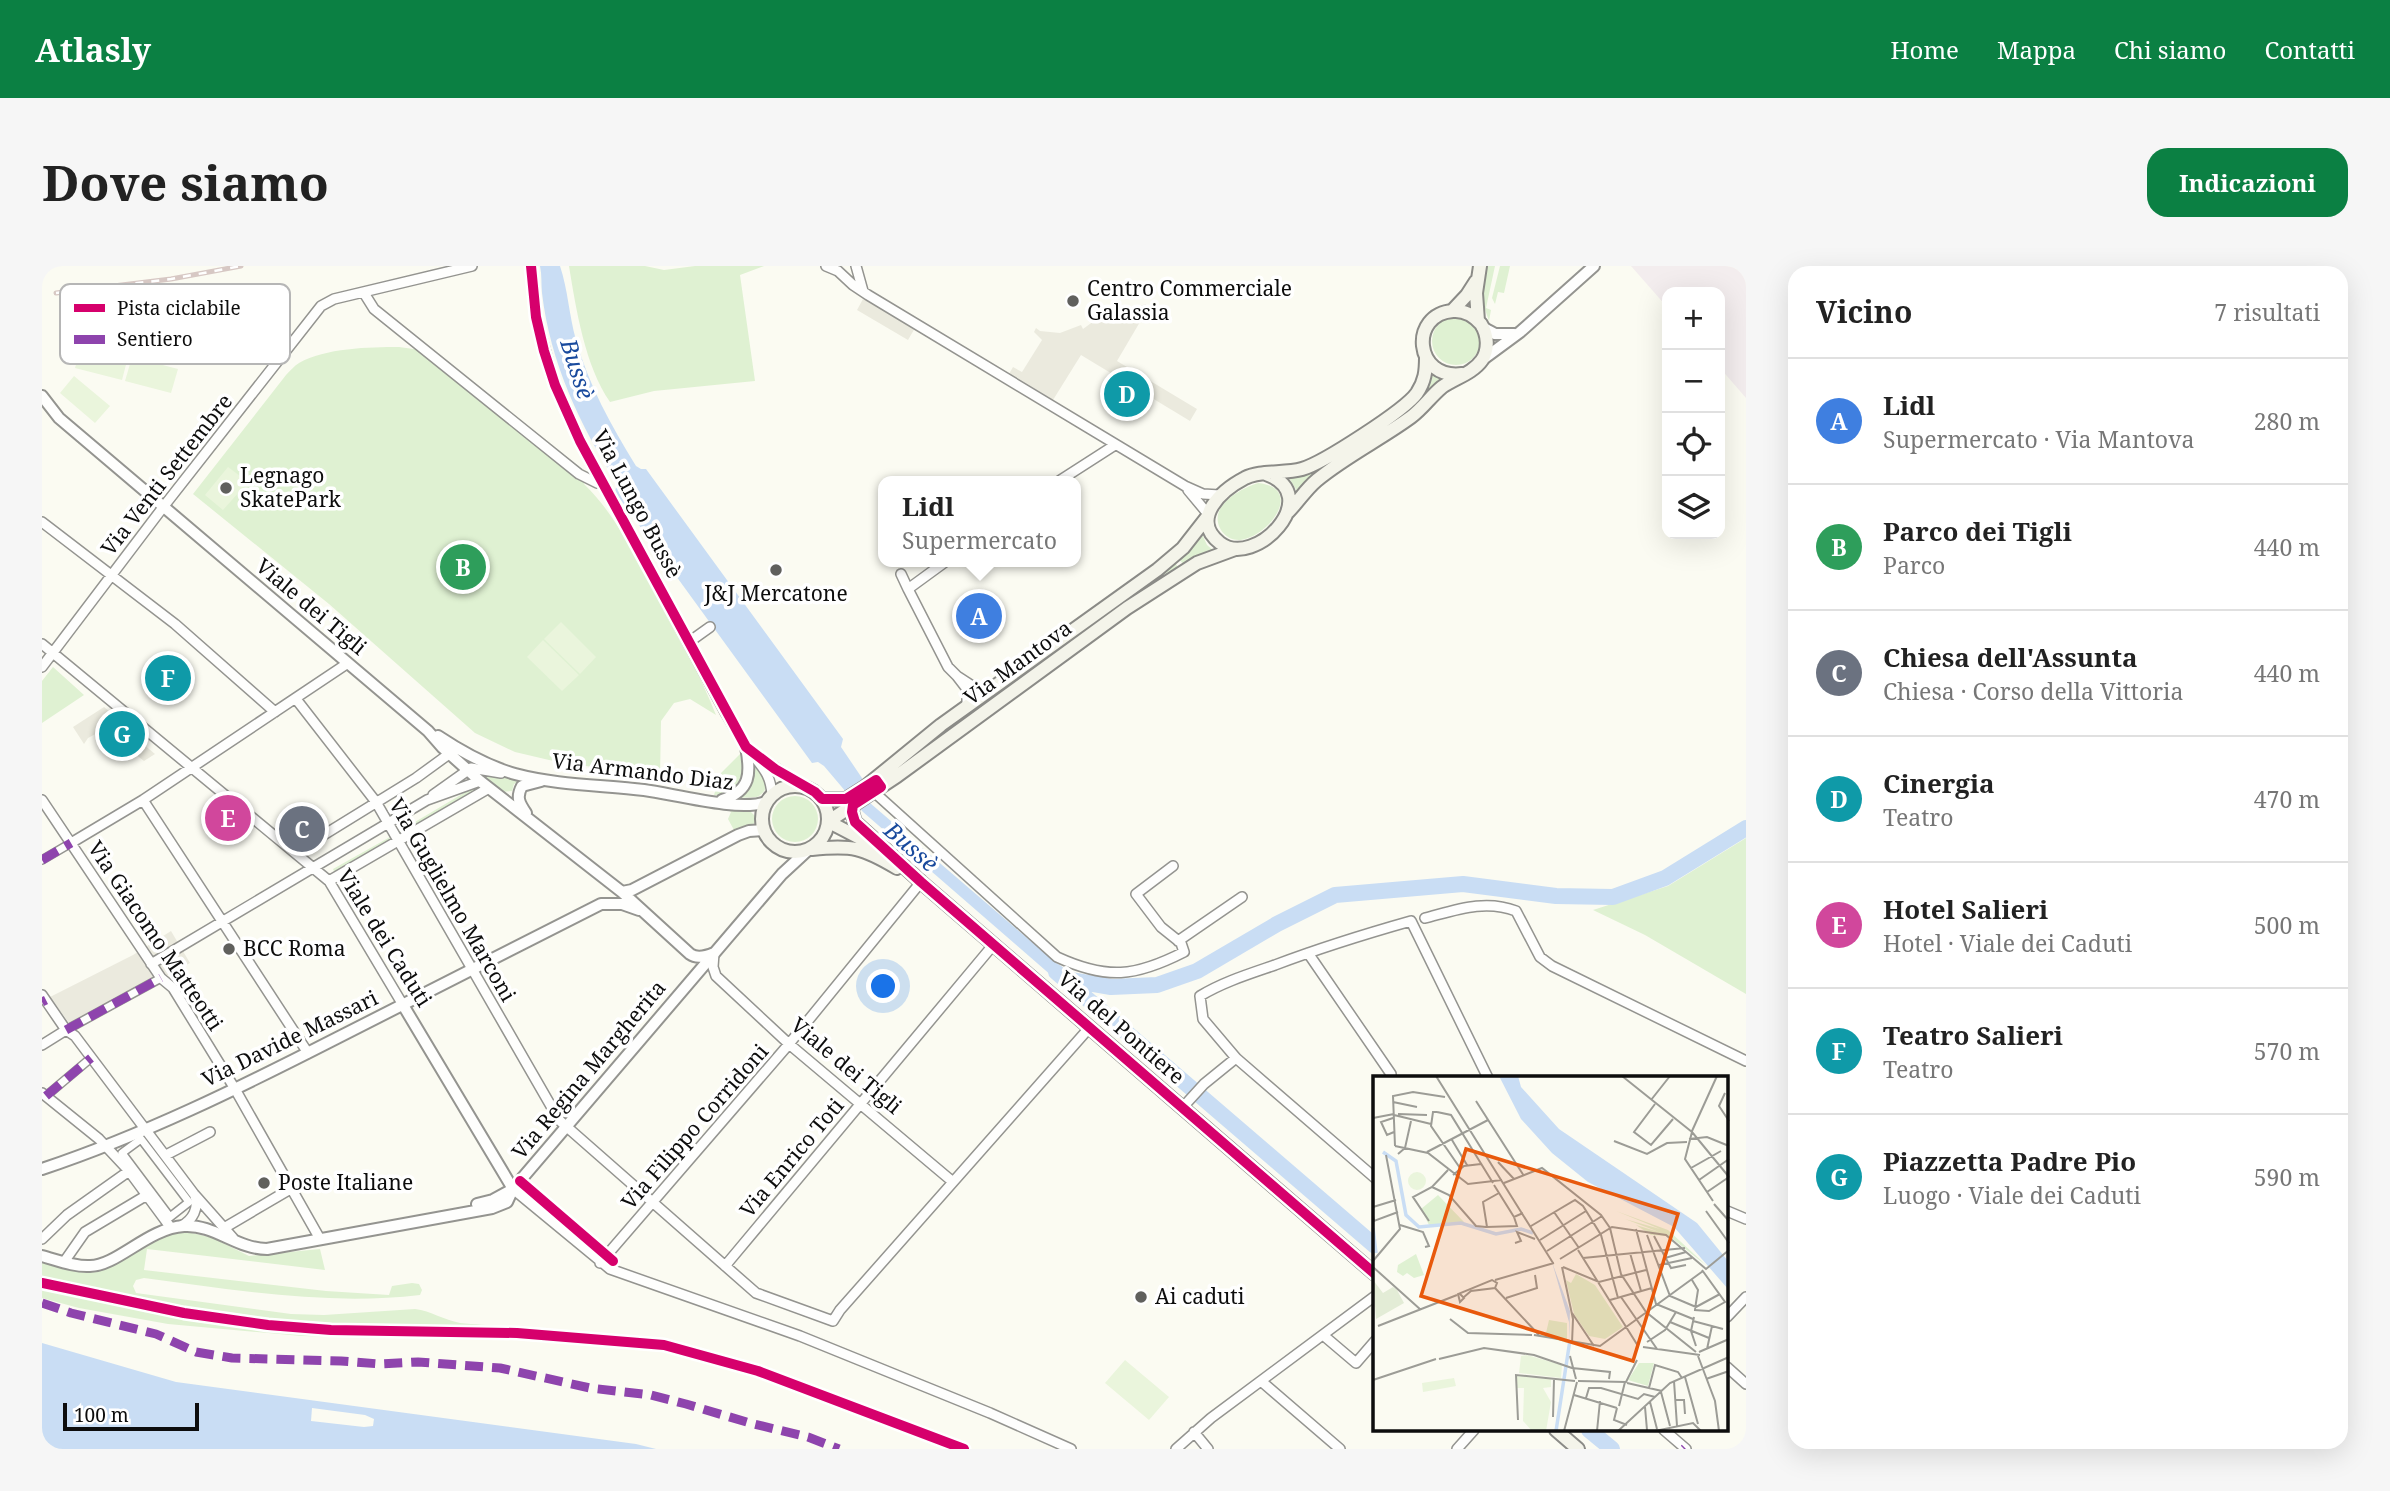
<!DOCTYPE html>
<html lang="it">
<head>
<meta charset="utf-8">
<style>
  :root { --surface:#fff; --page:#f6f6f6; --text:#222; --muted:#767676; --line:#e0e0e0; --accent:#0b8043 }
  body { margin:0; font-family:"Noto Serif",serif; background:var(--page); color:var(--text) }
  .controls { position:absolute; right:21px; top:21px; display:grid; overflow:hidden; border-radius:14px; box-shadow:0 7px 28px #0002 }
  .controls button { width:63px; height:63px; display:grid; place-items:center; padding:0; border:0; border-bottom:2px solid var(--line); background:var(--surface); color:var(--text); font:35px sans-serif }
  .scale { position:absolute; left:21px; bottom:18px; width:136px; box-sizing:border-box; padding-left:7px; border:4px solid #0d0d0d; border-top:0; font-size:19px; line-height:24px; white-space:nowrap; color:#0d0d0d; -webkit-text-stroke:5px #fff; paint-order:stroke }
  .you { position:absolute; left:842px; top:721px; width:24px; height:24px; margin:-18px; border:5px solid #fff; border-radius:50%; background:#1a73e8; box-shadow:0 0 0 10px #1a73e833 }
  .badge { display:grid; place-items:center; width:46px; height:46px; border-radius:50%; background:var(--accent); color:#fff; font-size:23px; font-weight:700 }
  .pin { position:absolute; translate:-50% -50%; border:4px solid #fff; box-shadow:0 2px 7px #0006 }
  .popup { position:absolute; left:836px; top:210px; width:203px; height:91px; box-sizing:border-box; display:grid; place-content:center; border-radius:14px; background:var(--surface); filter:drop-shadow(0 2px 5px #0005); font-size:23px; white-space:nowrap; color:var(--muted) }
  .popup b { font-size:26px; color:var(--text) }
  .popup::after { content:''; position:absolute; left:50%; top:100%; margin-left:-14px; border:14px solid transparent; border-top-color:var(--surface) }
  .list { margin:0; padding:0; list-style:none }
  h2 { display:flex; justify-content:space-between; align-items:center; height:91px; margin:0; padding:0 28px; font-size:30px }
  h2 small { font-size:23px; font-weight:400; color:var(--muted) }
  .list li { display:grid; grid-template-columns:46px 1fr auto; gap:21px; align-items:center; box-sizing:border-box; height:126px; padding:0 28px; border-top:2px solid var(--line) }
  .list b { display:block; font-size:26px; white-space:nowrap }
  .list p { margin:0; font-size:23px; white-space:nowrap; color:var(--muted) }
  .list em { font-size:23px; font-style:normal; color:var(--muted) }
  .icon { flex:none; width:38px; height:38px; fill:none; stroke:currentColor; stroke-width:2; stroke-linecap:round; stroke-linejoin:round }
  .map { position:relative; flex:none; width:1704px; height:1183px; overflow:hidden; border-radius:21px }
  header { display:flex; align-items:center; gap:42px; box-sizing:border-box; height:98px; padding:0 35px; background:var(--accent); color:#fff }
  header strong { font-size:33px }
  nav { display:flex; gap:38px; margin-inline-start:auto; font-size:24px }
  .intro { display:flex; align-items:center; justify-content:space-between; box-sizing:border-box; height:168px; padding:0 42px }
  h1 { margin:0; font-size:49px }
  .button { padding:18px 32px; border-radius:21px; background:var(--accent); color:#fff; font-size:24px; font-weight:700 }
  main { display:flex; gap:42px; padding:0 42px }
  aside { flex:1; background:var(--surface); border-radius:21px; box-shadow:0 7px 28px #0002 }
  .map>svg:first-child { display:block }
</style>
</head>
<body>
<header>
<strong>Atlasly</strong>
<nav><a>Home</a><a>Mappa</a><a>Chi siamo</a><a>Contatti</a></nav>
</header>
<div class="intro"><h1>Dove siamo</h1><a class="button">Indicazioni</a></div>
<main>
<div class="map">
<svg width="1704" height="1183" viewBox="0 0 1704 1183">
  <rect width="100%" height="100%" fill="#fbfbf2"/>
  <path fill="#f3edee" d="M1589,0h115v132l-26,-30v-76h-53v15z"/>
  <path fill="#dff1d2" d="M527,0h76l19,4 31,-4h69l-24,9 15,106 -101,10 -44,11c-25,-36 -34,-93 -41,-136z
    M1445,0h8l-9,42 5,2 -2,11 -7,-20z
    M1458,0h10l-6,27 -6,-1 -3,12 -3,-6z
    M1390 75a24 24 0 1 1 48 0a24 24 0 1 1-48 0Z
    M357,81l22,3 163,131v3c31,30 48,67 69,104 23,42 45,82 63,127l-26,-16 -16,4 -13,18 -1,57 -111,-18 -34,-8 -40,-19 -146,-129 -136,-110 93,-119c4,-4 8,-9 13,-12 26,-15 70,-16 100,-16z
    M1391,106l13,6 -12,8 -32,30 -79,53 -25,24 -9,-15 19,-5 14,-7 100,-70 8,-12z
    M1216,217c47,5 11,54 -18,57 -18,1 -29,-20 -18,-34 7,-10 25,-20 36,-23z
    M1159,266l6,13 8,7 -31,13 -6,-7z
    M1132,295l5,8 -11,3 -202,146 -2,-2 203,-145 2,-7z
    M11,401l31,28 -42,28v-42z
    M699,487l5,15 -6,18 -17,9h-9l7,-22z
    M712,500c12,9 19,22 3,31l-19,1 14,-19z
    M435,505l49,8 -12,5 -2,7 -12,1z
    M432,521l4,3 -78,45 -2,-3z
    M730 553a23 23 0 1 1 46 0a23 23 0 1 1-46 0Z
    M684,543l24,2 5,5v7l-21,7 -6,-11 3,-7z
    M348,571l2,3 -57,33 -2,-4z
    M1704,572v156l-101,-59 -52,-25 75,-24z
    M132,967h18l21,5 36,18 71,-7 5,21 -178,-21 -3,21 182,21 63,4 3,-9 20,-3 7,1 3,6 -2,5c-93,11 -185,-5 -276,-17l-8,2 -3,6 3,7 155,21 33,1 91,-6c16,2 29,11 45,14 14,2 28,1 41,4l4,2v8l-7,3 -196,-4 -134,-12 -89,-16 -37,-10v-37c14,5 33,13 48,11 28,-2 55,-31 84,-39z"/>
  <path fill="#eaf5dc" d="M40,78l46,13 -6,23 -47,-12z
    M90,91l46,12 -7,24 -46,-12z
    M32,110l36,30 -15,17 -35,-30z
    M186,201l20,15 -25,28 -18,-15z
    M519,356l35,35 -16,17 -36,-35z
    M501,374l36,35 -17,16 -35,-34z
    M1083,1094l44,37 -20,23 -44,-37z"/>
  <path fill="#ebeade" d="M821,33l52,29 -7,12 -51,-30z
    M1104,38l1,6 -30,51 80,48 -7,12 -109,-66 -28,45 -44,-26 4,-7 9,5 20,-32 -8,-8 2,-4 4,3 20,2 21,-8 2,4 15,-11 -4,-3 8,-4 24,-1z
    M62,441l12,10 -2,3 20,13 -2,3 13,5 -2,3 12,10 -11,7 -14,-11 -1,1 -24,-22 -17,9 -4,6 -11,-17z
    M129,665l19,32 -118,64 -22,-30 83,-42z"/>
  <path fill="#c9ddf4" d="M498,0h20c8,24 9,49 16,74 13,46 35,85 60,126l5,3h5l197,270 -2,8 21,31 8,25 206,177 -8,10 -205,-178 -39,-46 -6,-4 -6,1 -197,-271 2,-9c-37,-57 -67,-121 -75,-190 -1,-9 0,-18 -2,-27z
    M0,1077l134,39 460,62 20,5h-614z"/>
  <path fill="#fbfbf2" d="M270,1142l53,7 9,4 -1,7 -9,1 -53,-6z"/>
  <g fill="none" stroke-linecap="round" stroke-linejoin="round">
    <path stroke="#c9ddf4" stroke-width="16" d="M1014,706l319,274
      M1023,713l46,8 46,-2 40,-14 80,-47 58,-29 128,-11 93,12 57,1 52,-19 81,-50
      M1547,1164l23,19"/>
    <g stroke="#949490" stroke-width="10">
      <path id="pedestrian" d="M0,594l29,-17
        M24,764l95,-52
        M4,830l45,-38
        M99,873l48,63 -19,15 -48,-64z"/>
    </g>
    <g stroke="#949490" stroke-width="12">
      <path id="minor" d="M489,0l5,51 19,68 25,56 145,271c7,11 13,23 21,34 13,19 25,25 26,50
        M784,0l12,5 15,14 15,10 317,191 18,8 17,1
        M814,0l7,25
        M322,27l10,16 205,165 18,9 4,-2
        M1017,215l56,-36
        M1146,224l20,24
        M0,256l133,102 100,88
        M903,296l-37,27 40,78 9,9
        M859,308l7,15
        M647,376l21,-15
        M0,378l287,237 74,124
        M0,401l122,-161 157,-200 13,-7 138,-33
        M254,433l80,103 183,318 197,173 77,28 7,-11 250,-283
        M925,441v-18l-10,-13 20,13h13
        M717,491l48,31
        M832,526l183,165c50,23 78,20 127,-5l-3,-9 -20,-16 -25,-33 37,-28
        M391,529l38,-27 30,5
        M0,534l119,178 12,10 62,101 85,150
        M101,534l165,253
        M29,577l72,-43 205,-137
        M254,586l120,-74 33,-24
        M287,615l160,-93
        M1383,652c31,-8 60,-19 91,-7l24,46 12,9 194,95
        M1136,675l64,-44
        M672,687l-1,14 3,9 73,68 164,138
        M1266,687l83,121
        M109,698l276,-164 53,-19
        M0,729l24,35 9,6 119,158 39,44
        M0,779l24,-15
        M1194,792l-33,-39 -3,-23c23,-14 49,-22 75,-31 45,-17 90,-31 136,-44l77,157
        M0,827l57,46 30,32 42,57
        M1141,841l21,-23 32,-26 139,120
        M124,889l44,-23
        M471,923l97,80 190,67 190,77 81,36
        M1685,945l19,8
        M139,960c12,-6 18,-18 14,-30
        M182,962l68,-40
        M0,973l25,-24 62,-44
        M22,996l21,-30 62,-37
        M558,997l189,-219 132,-162
        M683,1000l269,-322
        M1685,1051l19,-20
        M1281,1069l33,28 19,-22
        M1685,1101l19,17
        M1219,1115l79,68
        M1622,1164l22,19
        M1152,1166l14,17
        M1134,1183l35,-31 164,-122
        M1415,1183l17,-19"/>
    </g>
    <g stroke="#949490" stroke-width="14">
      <path id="tertiary" d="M1440,61l13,7h19
        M1440,94l38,-28 74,-66
        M0,130l17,22 369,313 14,16 38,34 142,111 68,62c7,5 17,2 24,-1
        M396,470c24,16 49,30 77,38 41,11 86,11 129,16 30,4 96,22 122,12
        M680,534c29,-9 29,-27 24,-53
        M484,547c-7,-10 -10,-16 -4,-27l19,-5
        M580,626l10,-2 106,-55 11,-4 15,-1
        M361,739l110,184
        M0,903c102,-34 199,-82 295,-131 88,-44 176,-89 264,-134h21l17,6
        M435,938l16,-4 20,-11
        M0,990c15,4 32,11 48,10 27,0 58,-38 94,-40 30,-2 53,23 83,23l225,-41 15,-6 6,-13 269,-315 26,-24"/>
    </g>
    <g stroke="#8b8b87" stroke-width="16">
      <path id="secondary" d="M1410,45l15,-16 9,-14
        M1436,55l-2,-28 4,-27
        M1224,208c60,21 -11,96 -46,69 -31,-24 2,-53 25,-65 14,-8 40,-4 57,-9 21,-6 103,-59 115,-76 8,-12 9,-22 9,-36
        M1246,246c10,-10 18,-23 29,-32 29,-24 64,-41 94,-63 12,-9 20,-21 31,-30 13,-9 31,-14 40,-27 7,-11 6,-25 -1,-36 -7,-8 -17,-14 -28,-13 -44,3 -39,69 9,63
        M720 553a33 33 0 1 1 66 0a33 33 0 1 1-66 0Z
        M780,533h24l19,-12 76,-62 216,-155 26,-22 25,-32
        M811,539l-1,7 3,10 66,60 454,392
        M787,555l68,-45 230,-168 70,-45 38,-14
        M787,556l48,25
        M770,583c40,-4 50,-2 85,19
        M1514,1164l22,19"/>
    </g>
    <use href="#pedestrian" stroke="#fefefd" stroke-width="7"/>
    <use href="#minor" stroke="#fefefd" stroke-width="9"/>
    <use href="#tertiary" stroke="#fefefd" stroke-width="10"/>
    <use href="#secondary" stroke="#f4f4ea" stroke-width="12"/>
    <g stroke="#d7c8c4" stroke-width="5">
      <path id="rail" d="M14,27l115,-14 70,-13"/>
    </g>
    <use href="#rail" stroke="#fff" stroke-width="2.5" stroke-dasharray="8" stroke-linecap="butt"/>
    <path stroke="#8e44ad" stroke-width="9" stroke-dasharray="18 9" stroke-linecap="butt" d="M0,594l29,-17
      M0,736l4,-2
      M24,764l95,-52
      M4,830l45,-38
      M0,1037l29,10 85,21 40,18 36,6 109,3 39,3 38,-2 82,6 90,20 61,7 35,9 64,19 58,14 31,12
      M1642,1183l1,-1"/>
    <g stroke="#fff" stroke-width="15">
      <path id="cycleway" d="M489,0l5,51 8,34 11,34 25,56 166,306 29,22 40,23 7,7h24l30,-19 5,7 -28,18 -1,7 3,10 66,60 454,392
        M478,915l93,80
        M0,1017l142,30 84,12 63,5 186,3 147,12 94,26 206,78"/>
    </g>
    <use href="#cycleway" stroke="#d6006c" stroke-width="10"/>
  </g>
  <g fill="#60605d" stroke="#fff" stroke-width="2.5">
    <circle cx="1031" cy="35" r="7"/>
    <circle cx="184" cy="222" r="7"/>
    <circle cx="734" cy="304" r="7"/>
    <circle cx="187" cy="683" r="7"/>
    <circle cx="222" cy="917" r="7"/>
    <circle cx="1099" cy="1031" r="7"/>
  </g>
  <g text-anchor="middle" stroke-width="7" stroke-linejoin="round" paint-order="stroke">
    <g font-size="21" fill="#0d0d0d" stroke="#fff" text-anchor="start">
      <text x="1045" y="30">Centro Commerciale<tspan x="1045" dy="24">Galassia</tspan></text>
      <text x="198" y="217">Legnago<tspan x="198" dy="24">SkatePark</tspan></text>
      <text x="734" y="335" text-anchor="middle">J&amp;J Mercatone</text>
      <text x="201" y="690">BCC Roma</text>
      <text x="236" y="924">Poste Italiane</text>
      <text x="1113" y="1038">Ai caduti</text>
    </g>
    <g font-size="21" fill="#0d0d0d" stroke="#fff">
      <text transform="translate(125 209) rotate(-52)" y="7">Via Venti Settembre</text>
      <text transform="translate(595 238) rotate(62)" y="7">Via Lungo Bussè</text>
      <text transform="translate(269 341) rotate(40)" y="7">Viale dei Tigli</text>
      <text transform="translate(976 397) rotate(-36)" y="7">Via Mantova</text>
      <text transform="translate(601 506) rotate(7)" y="7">Via Armando Diaz</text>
      <text transform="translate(410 634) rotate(60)" y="7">Via Guglielmo Marconi</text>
      <text transform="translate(113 670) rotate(56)" y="7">Via Giacomo Matteotti</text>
      <text transform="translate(342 672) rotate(58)" y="7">Viale dei Caduti</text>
      <text transform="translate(1079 762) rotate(41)" y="7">Via del Pontiere</text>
      <text transform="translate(248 773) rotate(-26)" y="7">Via Davide Massari</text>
      <text transform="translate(804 800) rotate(40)" y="7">Viale dei Tigli</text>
      <text transform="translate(547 804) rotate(-50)" y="7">Via Regina Margherita</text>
      <text transform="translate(653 861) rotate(-49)" y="7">Via Filippo Corridoni</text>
      <text transform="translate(750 892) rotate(-50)" y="7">Via Enrico Toti</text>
    </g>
    <g font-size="23" font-style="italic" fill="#194a9d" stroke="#fff">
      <text transform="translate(535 103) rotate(72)" y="8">Bussè</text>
      <text transform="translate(869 581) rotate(41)" y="8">Bussè</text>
    </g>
  </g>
  <g transform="translate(1331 810)">
    <rect width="355" height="355" fill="#fbfbf2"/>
    <path d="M65,119l26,27 -34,5 -9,-18zM243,135l52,19 39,36 -38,-30 -18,-1 -15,-10 23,7 -34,-13 35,10zM43,178l8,21 -10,3 -7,-5 -4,3 -6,-4 1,-7zM203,198l19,11 28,42 -18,12 -16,-3 -15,-22 -8,-34 5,3zM176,244l18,3v20l-27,-8 6,-2zM266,287h15l-6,23 -20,-6z" fill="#dff1d2"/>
    <path d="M0,204l10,13 10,-6 4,3 7,13 -28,16z" fill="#e3ecd6"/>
    <path d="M35 105a9 9 0 1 1 18 0a9 9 0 1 1-18 0ZM154,279l35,10 -1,13 -42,-5 2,-17zM143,300l35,3v8l-8,1 8,14 -5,29h-14l-9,-10 1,-33h-8zM81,302l2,8 -33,6 -1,-9z" fill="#eaf5dc"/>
    <path d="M126,0h19l3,11 38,42 138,94 31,38v28l-54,-62 -86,-45 -36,-29 -31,-34zM179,186l18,49 -1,32v-21z" fill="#c9ddf4"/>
    <path fill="none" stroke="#c9ddf4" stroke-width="3.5" d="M10,76l13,9 10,54 13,12 42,-4 35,11 25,-5 12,4M0,152l3,25M183,355l14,-91"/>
    <path fill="none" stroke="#9c9c96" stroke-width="2" d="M63,0l117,187M249,0l70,56M352,17l-6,13 10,15M278,24l19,-24M103,25l48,75M20,26l24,5M282,28l-21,28 17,13 22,-26M64,36l14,3 42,68M64,36h-4l-2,14 29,42M25,38l29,1M21,39l37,9M0,42l21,-4M20,42l-12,4 6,13 7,-3M319,55l25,-55M316,63l18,-2 22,9M79,64l15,25M241,65l33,13 20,-11 20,-1M22,70l33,7 40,31 34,-4M22,70l-2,-50 20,-4 32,5M54,76l61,-32M25,78l7,-6 6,-27M125,86l16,17M318,92l30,-17M80,99l11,-9 17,-2M326,104l30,-21M131,107l38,-15 59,47 9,13 11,46 25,38 50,40M121,109l20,32 9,-4M59,111l17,8 27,31 10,1M334,116l22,-15M126,117l-16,9 4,25 30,-1 -3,-9M340,125l-28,-42 7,-27 37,45M341,128l15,17M0,131l23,-7M333,135l23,32M181,136l25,36M0,140l1,5 24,-9M56,145l-16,-24 19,-10 16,-17M27,149l23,7 6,14 -4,1M158,150l44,-26 8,6 18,29 17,63M263,153l20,75 37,15M274,159l23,61 26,11M281,160l17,32 15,-3M167,164l46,-29M142,167l6,-2 -4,-9 18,7M205,174l60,96M174,175l55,-35M257,177l11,38M210,182l102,-10M292,182l21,-6M187,183l52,-32 54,8 40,34 23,-19M0,185l27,-32 -14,-74M286,189l33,-7M0,191l48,43M189,191l11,52 -1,24M190,191l36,15 47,-12M122,204l59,-17M319,204l6,10 -3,19M122,212l44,47M87,218l4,4 -4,4 -2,-8 34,-14 5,3 -2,5 -24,3 -7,6M248,221l36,52M133,222l31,-10 -2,-13M237,224l42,-12M323,231l24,-13M321,234l15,1 16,-9 -23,-32M199,237l22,33M321,241l-3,14 5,15M77,243l18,14 64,2M320,245l30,8M297,246l39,16M5,250l79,-31M161,259l66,11 103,-75M274,266l18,-12 11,-18M270,271l57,8M334,273l5,-23M326,276l30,-13M197,280l6,23M325,280l17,45 4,30M66,283l45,-11 50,7 38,13M199,292l38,4 -1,7M312,301l13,47M333,303l23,-8M0,304l63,-21M205,305l48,1 11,-22M301,305l3,45M254,307l35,8M276,312l6,-23 23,7 4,6M288,316l9,34M201,319l43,13M213,322l3,-10h12l37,11 6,-5 11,3M302,324h9l1,14M277,326l7,27M246,330l6,-24M272,331l2,23M244,332l-3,12 13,5M180,341l1,-38M145,344l-2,-45 59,6M191,355l13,-49M224,355l3,-30M245,355l52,-48 59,-26M282,355l38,-8 8,8"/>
    <path fill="#e8590c" fill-opacity="0.15" stroke="#e8590c" stroke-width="3.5" d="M93,73l212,65 -45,147 -212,-65z"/>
    <rect width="355" height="355" fill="none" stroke="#0d0d0d" stroke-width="3.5"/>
  </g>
  <rect x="18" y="18" width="230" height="80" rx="10" fill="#fff" stroke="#b6b6b6" stroke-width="2"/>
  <rect x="32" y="38" width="31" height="8" fill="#d6006c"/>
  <rect x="32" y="69" width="31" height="9" fill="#8e44ad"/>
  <g font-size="19" fill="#0d0d0d">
    <text x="75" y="49">Pista ciclabile</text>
    <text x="75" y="80">Sentiero</text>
  </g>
</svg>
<div class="controls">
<button>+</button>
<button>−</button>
<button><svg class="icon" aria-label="locate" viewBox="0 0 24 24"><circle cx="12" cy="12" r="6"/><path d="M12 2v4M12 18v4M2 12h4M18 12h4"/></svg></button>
<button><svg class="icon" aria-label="layers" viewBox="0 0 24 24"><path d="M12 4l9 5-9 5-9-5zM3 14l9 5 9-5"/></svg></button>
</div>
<div class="scale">100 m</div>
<div class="you"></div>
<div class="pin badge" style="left:937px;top:350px;background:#3f7fe0">A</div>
<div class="popup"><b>Lidl</b>Supermercato</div>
<div class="pin badge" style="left:421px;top:301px;background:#2e9e5b">B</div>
<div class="pin badge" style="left:260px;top:563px;background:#6b7280">C</div>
<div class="pin badge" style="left:1085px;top:128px;background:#0f9aa8">D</div>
<div class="pin badge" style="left:186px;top:552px;background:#d1479c">E</div>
<div class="pin badge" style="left:126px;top:412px;background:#0f9aa8">F</div>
<div class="pin badge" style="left:80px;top:468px;background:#0f9aa8">G</div>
</div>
<aside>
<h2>Vicino<small>7 risultati</small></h2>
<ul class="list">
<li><span class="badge" style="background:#3f7fe0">A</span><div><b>Lidl</b><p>Supermercato · Via Mantova</p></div><em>280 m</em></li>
<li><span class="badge" style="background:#2e9e5b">B</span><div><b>Parco dei Tigli</b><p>Parco</p></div><em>440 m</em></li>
<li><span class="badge" style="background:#6b7280">C</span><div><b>Chiesa dell'Assunta</b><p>Chiesa · Corso della Vittoria</p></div><em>440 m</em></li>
<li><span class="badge" style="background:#0f9aa8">D</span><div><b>Cinergia</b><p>Teatro</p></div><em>470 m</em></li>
<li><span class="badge" style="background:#d1479c">E</span><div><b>Hotel Salieri</b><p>Hotel · Viale dei Caduti</p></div><em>500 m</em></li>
<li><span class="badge" style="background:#0f9aa8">F</span><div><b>Teatro Salieri</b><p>Teatro</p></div><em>570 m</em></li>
<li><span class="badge" style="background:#0f9aa8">G</span><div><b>Piazzetta Padre Pio</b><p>Luogo · Viale dei Caduti</p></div><em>590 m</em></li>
</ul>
</aside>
</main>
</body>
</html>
